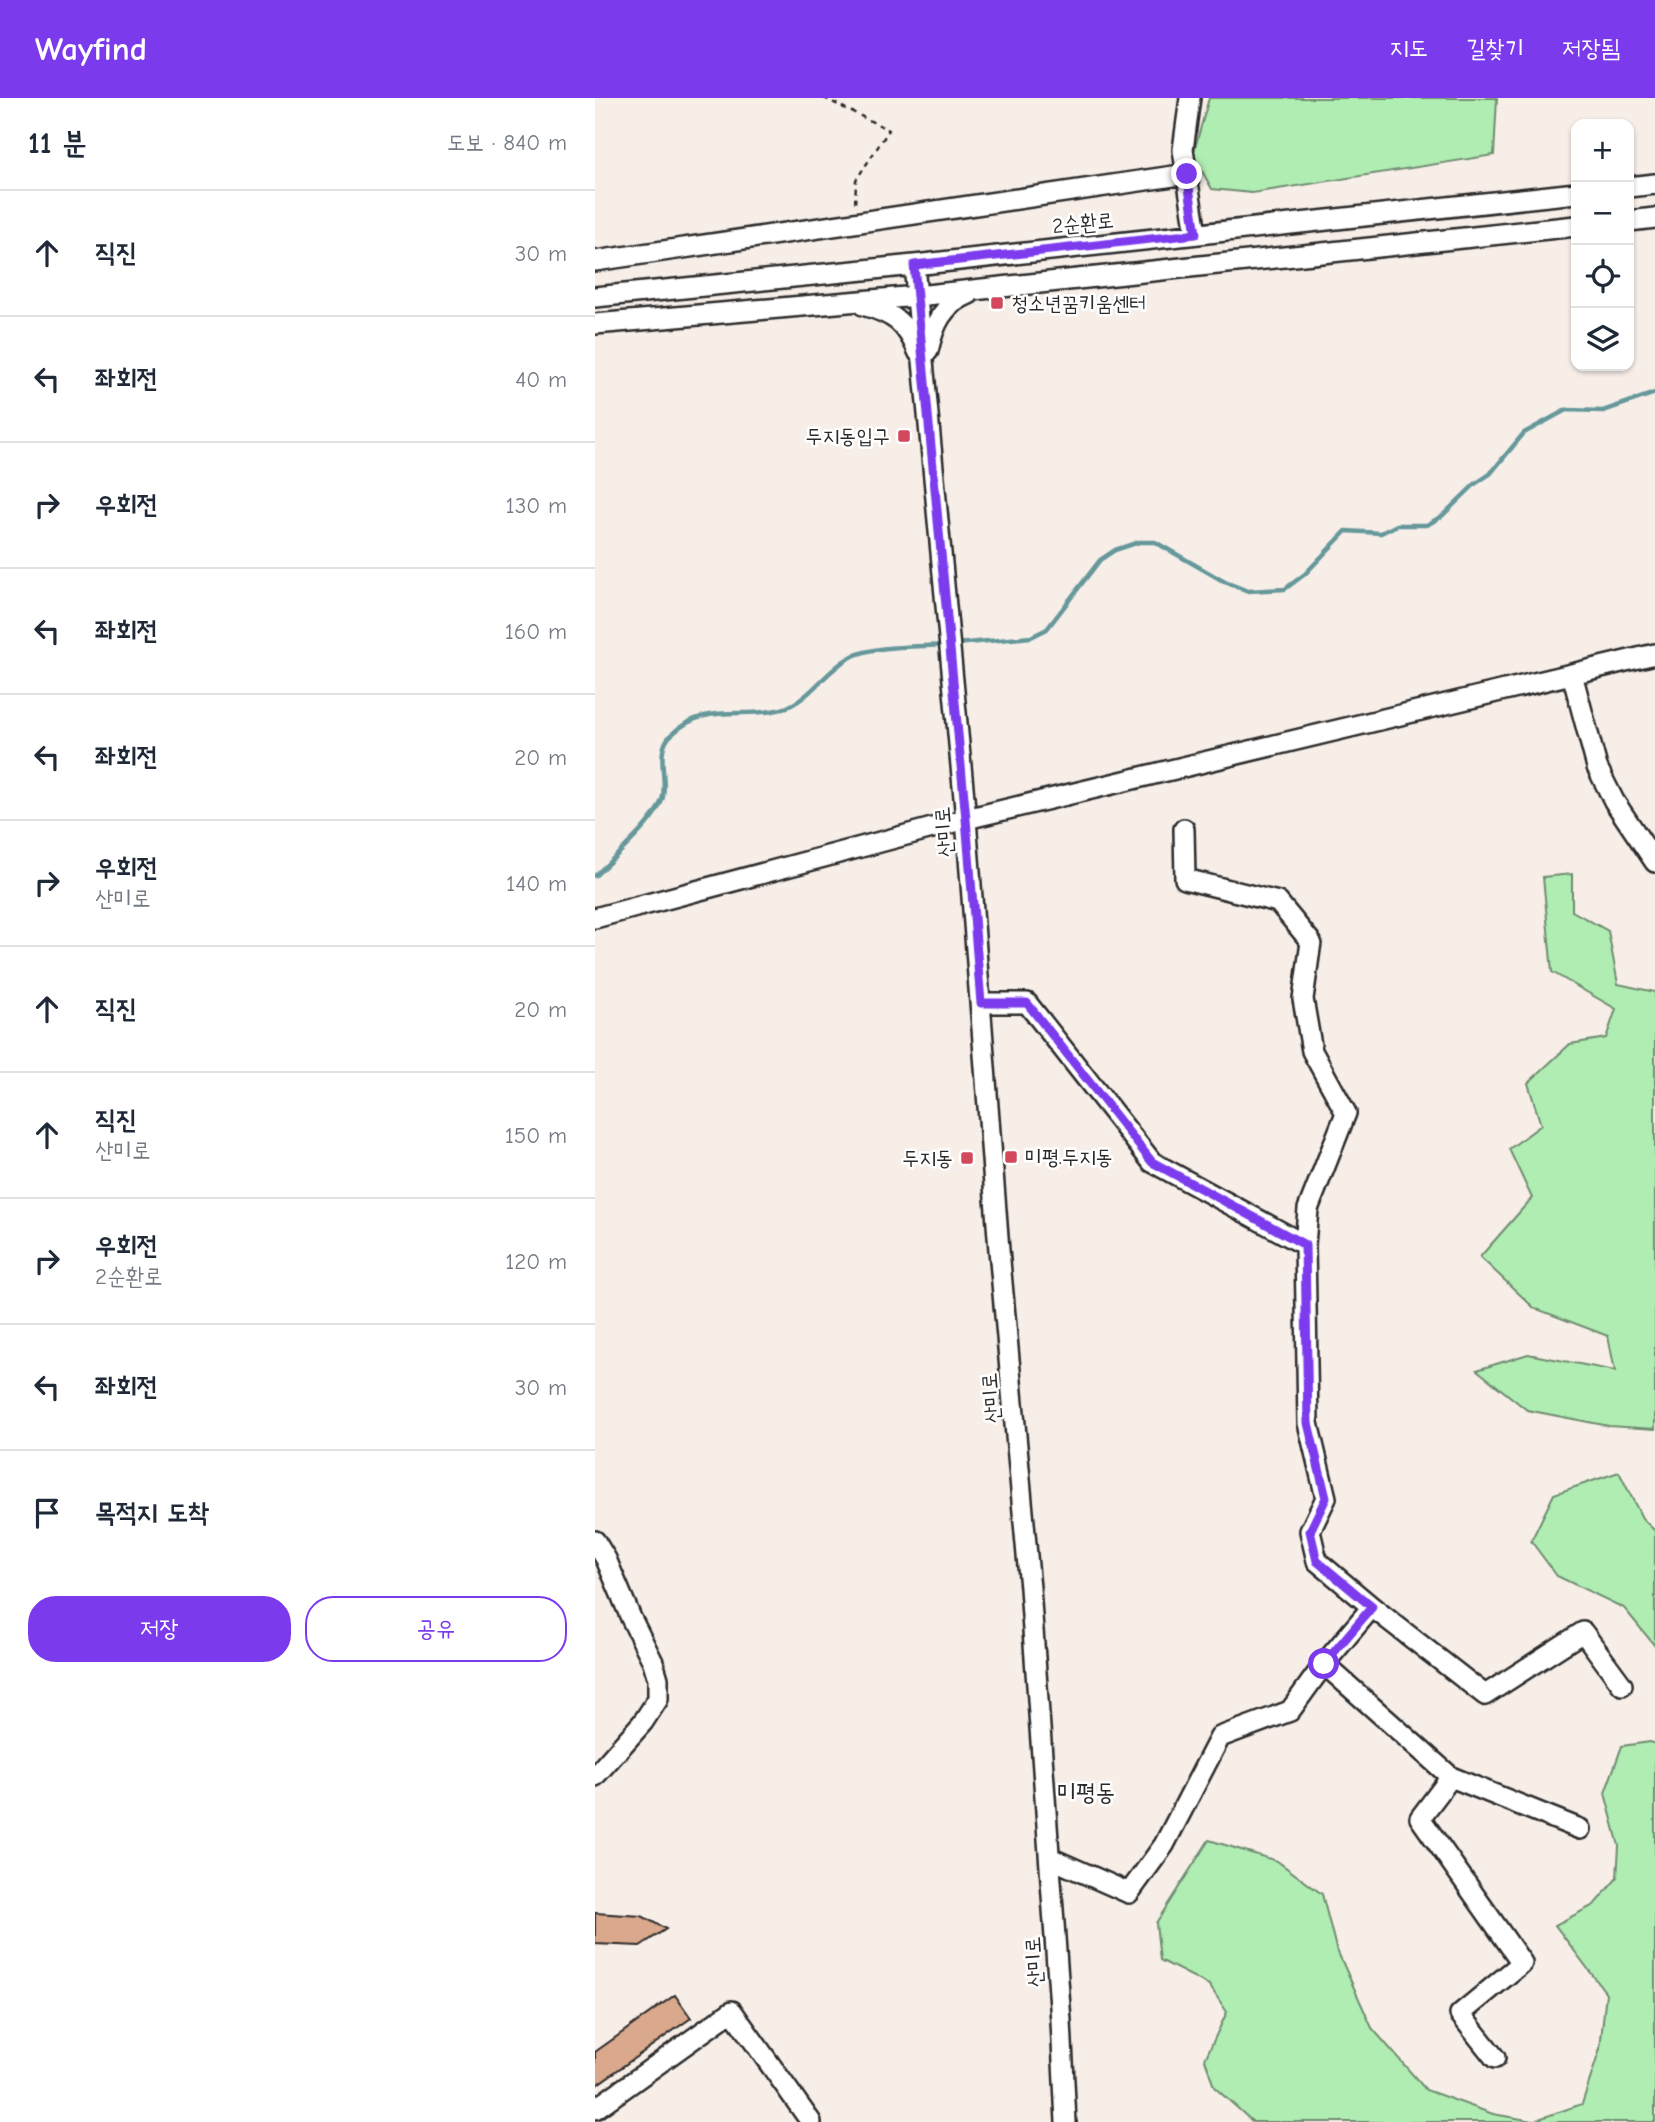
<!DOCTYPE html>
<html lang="ko">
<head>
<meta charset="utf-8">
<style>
  :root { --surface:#fff; --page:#f2f2f3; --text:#1f2937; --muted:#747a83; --line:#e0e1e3; --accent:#7c3aed }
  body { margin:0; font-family:"Comic Neue","Poor Story",sans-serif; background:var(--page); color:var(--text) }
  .controls { position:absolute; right:21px; top:21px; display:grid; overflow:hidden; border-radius:14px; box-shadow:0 2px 5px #0004 }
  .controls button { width:63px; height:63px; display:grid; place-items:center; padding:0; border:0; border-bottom:2px solid var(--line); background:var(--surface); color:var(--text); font:35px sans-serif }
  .stop { position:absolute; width:21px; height:21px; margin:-16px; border:5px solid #7c3aed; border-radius:50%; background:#fff }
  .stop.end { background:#7c3aed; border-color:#fff; box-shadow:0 2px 7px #0008 }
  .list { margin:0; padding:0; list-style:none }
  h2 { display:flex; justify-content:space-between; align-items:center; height:91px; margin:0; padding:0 28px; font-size:30px }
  h2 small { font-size:23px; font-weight:400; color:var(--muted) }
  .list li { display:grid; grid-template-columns:46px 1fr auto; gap:21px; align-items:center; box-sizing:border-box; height:126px; padding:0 28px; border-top:2px solid var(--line) }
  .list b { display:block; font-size:26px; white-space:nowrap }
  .list p { margin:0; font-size:23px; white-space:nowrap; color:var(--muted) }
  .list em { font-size:23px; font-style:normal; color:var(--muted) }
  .actions { display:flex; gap:14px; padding:21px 28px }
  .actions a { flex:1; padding:16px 0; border:2px solid var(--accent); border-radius:28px; text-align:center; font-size:24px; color:var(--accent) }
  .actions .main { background:var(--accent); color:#fff }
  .icon { flex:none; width:38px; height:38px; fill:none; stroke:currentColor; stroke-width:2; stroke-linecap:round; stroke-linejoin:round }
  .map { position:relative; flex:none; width:1060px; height:2024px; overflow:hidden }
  header { display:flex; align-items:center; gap:42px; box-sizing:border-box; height:98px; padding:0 35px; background:var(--accent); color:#fff }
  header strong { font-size:33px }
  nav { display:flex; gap:38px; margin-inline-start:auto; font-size:24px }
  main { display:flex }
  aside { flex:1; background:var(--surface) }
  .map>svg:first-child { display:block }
</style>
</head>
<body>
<header>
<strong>Wayfind</strong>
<nav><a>지도</a><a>길찾기</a><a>저장됨</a></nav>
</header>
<main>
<aside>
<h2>11 분<small>도보 · 840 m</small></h2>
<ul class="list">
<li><svg class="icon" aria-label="ahead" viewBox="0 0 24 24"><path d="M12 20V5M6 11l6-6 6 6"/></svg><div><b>직진</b></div><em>30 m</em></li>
<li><svg class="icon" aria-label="left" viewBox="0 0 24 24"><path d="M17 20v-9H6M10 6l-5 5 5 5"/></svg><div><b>좌회전</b></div><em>40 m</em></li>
<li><svg class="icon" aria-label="right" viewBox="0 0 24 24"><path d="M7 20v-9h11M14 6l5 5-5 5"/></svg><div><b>우회전</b></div><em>130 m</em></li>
<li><svg class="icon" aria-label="left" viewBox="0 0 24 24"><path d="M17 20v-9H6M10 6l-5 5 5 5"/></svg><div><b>좌회전</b></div><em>160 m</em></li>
<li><svg class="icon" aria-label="left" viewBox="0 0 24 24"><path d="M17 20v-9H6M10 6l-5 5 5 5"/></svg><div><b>좌회전</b></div><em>20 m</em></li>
<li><svg class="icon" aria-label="right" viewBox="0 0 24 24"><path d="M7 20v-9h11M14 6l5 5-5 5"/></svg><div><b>우회전</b><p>산미로</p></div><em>140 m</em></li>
<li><svg class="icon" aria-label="ahead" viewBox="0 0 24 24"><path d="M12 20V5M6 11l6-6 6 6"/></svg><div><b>직진</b></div><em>20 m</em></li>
<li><svg class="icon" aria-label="ahead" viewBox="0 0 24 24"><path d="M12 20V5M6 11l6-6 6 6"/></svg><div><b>직진</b><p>산미로</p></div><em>150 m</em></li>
<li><svg class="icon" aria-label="right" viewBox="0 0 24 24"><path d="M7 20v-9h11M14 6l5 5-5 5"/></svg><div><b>우회전</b><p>2순환로</p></div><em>120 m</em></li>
<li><svg class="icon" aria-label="left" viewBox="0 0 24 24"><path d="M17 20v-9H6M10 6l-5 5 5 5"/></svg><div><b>좌회전</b></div><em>30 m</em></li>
<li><svg class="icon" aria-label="arrive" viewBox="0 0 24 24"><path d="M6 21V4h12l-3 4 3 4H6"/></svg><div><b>목적지 도착</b></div></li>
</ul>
<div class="actions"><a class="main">저장</a><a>공유</a></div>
</aside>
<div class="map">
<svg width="1060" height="2024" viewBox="0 0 1060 2024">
  <rect width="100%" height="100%" fill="#f8eee8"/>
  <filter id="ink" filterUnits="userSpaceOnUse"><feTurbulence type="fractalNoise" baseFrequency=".0143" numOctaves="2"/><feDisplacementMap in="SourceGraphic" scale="14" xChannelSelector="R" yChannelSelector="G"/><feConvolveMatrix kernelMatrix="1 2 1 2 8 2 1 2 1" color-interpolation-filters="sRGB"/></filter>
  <g filter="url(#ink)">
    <path fill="#b0edb3" stroke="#6e8c6f" stroke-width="2" d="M614,0h288l-3,57 -242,38 -40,-4 -19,-34z
      M977,776v37l36,20 10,53 37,8v437l-46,-3 -82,-16 -50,-40 51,-16 87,17 -7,-35 -74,-28 -54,-51 52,-59 -23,-49 32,-24 -13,-42 42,-39 36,-6 10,-29 -64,-37 -9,-95z
      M1024,1374l23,46 13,13v115l-31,-38 -67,-32 -26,-35 23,-47z
      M1055,1644l5,2v378h-402l-39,-35 -9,-28 22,-47 -18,-27 -49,-25 -4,-37 53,-83 68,21 45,33 14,54 36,80 54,62 67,24 40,7 49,-17 18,-55 6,-56 -51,-68 39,-20 23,-27 2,-32 -14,-53 17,-47z"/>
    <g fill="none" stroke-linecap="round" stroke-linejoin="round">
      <path stroke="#66989b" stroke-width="4.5" d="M361,546l75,-7 16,-8 53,-69 15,-10 24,-8h16l70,40 23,9 37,-2 20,-15 41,-43 35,2 16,-8h30l15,-9 33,-32 15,-10 34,-41 42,-23 37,1 52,-18
        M0,778c18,-18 64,-57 68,-80 4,-20 -8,-46 8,-61 35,-34 71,-15 111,-26 28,-9 42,-37 67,-51 23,-13 68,-11 95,-13"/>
    </g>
    <path fill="#daa88c" stroke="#2b2b2b" stroke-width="2" d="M0,1815l47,3 24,13 -26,17 -45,-2z
      M80,1897l16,23 -96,68v-34z"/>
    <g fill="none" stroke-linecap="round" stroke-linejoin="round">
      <g stroke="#2b2b2b" stroke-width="24">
        <path id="minor" d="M595,0l-7,52 13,84
          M1034,89l26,-3
          M1034,123l26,-3
          M0,163l592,-87
          M319,167l52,554 33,431 31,338 31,433 5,101
          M0,199l319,-32 662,-72
          M268,207c32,9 43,18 56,48
          M0,226l322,-28 659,-70
          M333,253c6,-27 14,-46 41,-57
          M977,576l25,93 17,34 41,61
          M589,731l1,50 93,23 33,40 -8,57 9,52 34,62 -38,96 -3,36
          M0,820l371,-99 689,-165
          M385,905h47l125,159 153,83 3,178 18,75 -16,33 7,30 55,46
          M0,1443l11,18 25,59 22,44 5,17v20l-15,23 -48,54
          M729,1566l48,-57 113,88 98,-63 39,53
          M856,1679l129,52
          M455,1760l79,35 35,-48 56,-108 70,-26 34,-47 127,113 -31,41 102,145 -62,51 35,44
          M0,2011l137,-98 79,111"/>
      </g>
      <path stroke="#2b2b2b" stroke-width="2.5" stroke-dasharray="5 5" stroke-linecap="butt" d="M229,0l65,32 -33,50 -1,26"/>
      <use href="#minor" stroke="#fff" stroke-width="19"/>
    </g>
  </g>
  <g fill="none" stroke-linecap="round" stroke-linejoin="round" filter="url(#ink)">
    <path stroke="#7c3aed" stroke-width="9" d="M592,76l9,60 -282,31 52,554 15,184h46l125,159 153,83 3,178 18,75 -16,33 7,30 55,46 -48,57"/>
  </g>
  <g fill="#d1495b" stroke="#fff" stroke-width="2.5">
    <rect x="395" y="198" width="14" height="14" rx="3.5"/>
    <rect x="302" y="331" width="14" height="14" rx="3.5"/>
    <rect x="409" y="1052" width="14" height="14" rx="3.5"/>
    <rect x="365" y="1053" width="14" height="14" rx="3.5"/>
  </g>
  <g text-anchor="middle" stroke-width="5" stroke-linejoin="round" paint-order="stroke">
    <g font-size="21" fill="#2b2b2b" stroke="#fff">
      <text transform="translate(488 125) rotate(-6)" y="7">2순환로</text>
      <text transform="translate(349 734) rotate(-95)" y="7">산미로</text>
      <text transform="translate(396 1300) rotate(-95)" y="7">산미로</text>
      <text transform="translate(439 1864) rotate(-94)" y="7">산미로</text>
    </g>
    <g font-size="21" fill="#2b2b2b" stroke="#fff" text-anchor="start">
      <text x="416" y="212">청소년꿈키움센터</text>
      <text x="295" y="345" text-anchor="end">두지동입구</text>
      <text x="430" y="1066">미평.두지동</text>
      <text x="358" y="1067" text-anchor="end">두지동</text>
    </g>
    <g font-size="24" fill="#2b2b2b" stroke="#fff">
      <text x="491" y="1702">미평동</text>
    </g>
  </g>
</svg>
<div class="controls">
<button>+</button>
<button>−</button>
<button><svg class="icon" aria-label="locate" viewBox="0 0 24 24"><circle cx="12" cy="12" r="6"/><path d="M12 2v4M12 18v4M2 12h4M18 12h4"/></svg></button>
<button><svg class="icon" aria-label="layers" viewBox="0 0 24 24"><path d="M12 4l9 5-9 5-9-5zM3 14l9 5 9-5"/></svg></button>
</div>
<div class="stop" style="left:729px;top:1566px"></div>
<div class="stop end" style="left:592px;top:76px"></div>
</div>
</main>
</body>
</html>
